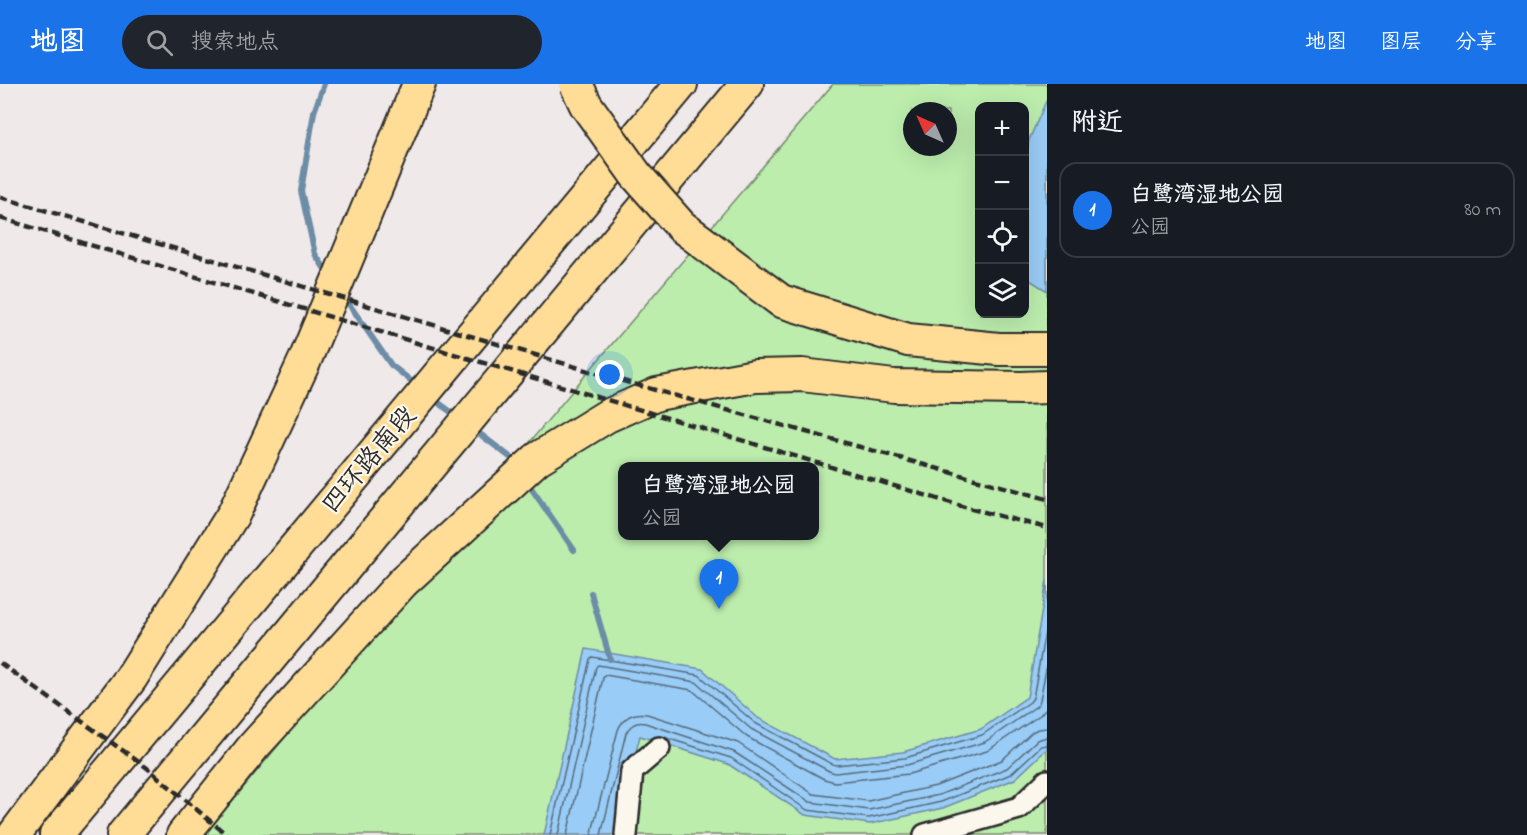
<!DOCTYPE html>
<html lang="zh">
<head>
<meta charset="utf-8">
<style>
  :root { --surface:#171b24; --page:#20242c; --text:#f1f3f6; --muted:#9ea1a6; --line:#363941; --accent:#1a73e8 }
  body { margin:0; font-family:"Indie Flower","LXGW WenKai TC",sans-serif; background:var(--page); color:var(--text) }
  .controls { position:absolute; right:18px; top:18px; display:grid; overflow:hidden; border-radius:12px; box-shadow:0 6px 24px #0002 }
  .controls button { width:54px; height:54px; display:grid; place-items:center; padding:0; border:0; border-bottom:2px solid var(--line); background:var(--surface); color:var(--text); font:30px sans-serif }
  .compass { position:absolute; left:903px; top:18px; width:54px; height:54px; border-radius:50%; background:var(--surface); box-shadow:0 6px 24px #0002; rotate:315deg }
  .you { position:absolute; left:610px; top:291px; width:21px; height:21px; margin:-15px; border:4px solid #fff; border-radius:50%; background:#1a73e8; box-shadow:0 0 0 9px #1a73e833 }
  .badge { display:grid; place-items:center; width:39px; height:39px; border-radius:50%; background:var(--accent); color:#fff; font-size:20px; font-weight:700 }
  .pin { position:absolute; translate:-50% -50px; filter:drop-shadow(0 2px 3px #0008) }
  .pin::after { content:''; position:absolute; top:32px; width:21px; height:18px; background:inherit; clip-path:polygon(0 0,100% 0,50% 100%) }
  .popup { position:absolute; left:618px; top:378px; width:201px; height:78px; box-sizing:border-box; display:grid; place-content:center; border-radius:12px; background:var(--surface); filter:drop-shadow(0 2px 4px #0005); font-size:20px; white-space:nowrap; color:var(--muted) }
  .popup b { font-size:22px; color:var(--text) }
  .popup::after { content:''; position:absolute; left:50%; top:100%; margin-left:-12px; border:12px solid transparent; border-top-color:var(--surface) }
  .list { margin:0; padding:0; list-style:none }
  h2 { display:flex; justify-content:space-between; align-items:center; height:78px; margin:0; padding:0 24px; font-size:26px }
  h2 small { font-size:20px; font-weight:400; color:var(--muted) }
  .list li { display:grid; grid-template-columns:39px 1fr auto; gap:18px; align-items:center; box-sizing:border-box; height:96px; margin:0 12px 12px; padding:0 12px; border:2px solid var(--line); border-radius:18px }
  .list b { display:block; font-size:22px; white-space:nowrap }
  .list p { margin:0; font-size:20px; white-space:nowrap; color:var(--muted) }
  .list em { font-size:20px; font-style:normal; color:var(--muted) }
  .icon { flex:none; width:33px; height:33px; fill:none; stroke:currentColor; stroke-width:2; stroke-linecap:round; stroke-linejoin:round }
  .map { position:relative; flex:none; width:1047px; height:751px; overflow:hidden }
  header { display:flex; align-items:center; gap:36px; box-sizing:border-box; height:84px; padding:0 30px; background:var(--accent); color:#fff }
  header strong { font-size:28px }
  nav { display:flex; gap:33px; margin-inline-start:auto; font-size:21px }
  .search { width:420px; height:54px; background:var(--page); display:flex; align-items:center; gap:15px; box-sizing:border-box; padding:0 21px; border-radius:33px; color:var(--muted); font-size:22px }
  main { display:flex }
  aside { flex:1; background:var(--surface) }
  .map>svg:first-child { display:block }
</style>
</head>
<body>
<header>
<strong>地图</strong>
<div class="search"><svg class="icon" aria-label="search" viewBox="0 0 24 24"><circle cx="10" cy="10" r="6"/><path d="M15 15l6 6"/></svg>搜索地点</div>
<nav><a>地图</a><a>图层</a><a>分享</a></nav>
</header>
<main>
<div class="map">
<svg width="1047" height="751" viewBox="0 0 1047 751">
  <rect width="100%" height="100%" fill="#efe9ea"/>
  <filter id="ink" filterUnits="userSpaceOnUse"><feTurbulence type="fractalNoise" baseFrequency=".0167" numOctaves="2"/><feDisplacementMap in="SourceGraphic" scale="12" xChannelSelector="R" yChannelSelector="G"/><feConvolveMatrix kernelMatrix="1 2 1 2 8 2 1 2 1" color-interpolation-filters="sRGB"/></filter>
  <g filter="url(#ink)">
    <path fill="#bcedad" stroke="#748c6c" stroke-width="1.5" fill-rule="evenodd" d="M833,0h214v751h-843l374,-451zM980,22h44v208h-44zM912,27h36v36h-36zM623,382h192v70h-192z"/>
    <path fill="#99ccf6" stroke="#6d8ca5" stroke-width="1.5" d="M1047,15v192l-22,-14v-113l4,-24z
      M1047,496v169l-32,30 -72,29 -73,16 -65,-9 -77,-51 -88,-28 -26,99h-70l42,-186 116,20 56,49 77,41 68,-7 78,-23 46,-32z"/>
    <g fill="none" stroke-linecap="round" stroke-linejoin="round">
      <path stroke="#576b7c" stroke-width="1.5" d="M663,653l68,21 76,52 62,8 72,-16 70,-28 30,-28 6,-1
        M550,751l40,-176 2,-2 107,18 56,48 77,41 4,1 69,-7 77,-23 48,-33 3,-4 14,-77
        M558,751l38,-168 2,-2 98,17 55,47 78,42 6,2 72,-8 78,-23 53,-37 2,-5 7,-36
        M567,751l36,-157 2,-3 87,15 55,47 77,42 11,3 74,-8 78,-23 53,-36 7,-8
        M592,751l1,-7 25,-98c5,-12 15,-18 29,-16l91,29 75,51 55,7 68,-15 66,-26 30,-28 6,-3 9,-1
        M601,751l25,-102c4,-8 10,-12 19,-10l89,29 76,50 59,8 70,-15 68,-27 30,-28 10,-3"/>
      <path stroke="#6d8ca5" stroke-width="6" d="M324,0l-10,28 -13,79 14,63 14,21
        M342,210l49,71 28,22
        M431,313l28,21
        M472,344l38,29 6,9
        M527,398l47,68
        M591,509l19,66"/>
      <g stroke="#2b2b2b" stroke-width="26">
        <path id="minor" d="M626,751l6,-64 27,-23
          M925,751l94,-27 28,-27"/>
      </g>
      <g stroke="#2b2b2b" stroke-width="36">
        <path id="highway" d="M14,751l117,-157 103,-165 71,-153 114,-276
          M56,751l625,-751
          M123,751l624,-751
          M183,751l71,-89 149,-164 134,-123 70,-43 50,-22 98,-18 47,-1 92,11 127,2 26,-1"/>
      </g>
      <use href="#minor" stroke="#fbf7ec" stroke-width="21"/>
      <use href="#highway" stroke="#ffdd96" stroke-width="32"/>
      <path stroke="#2b2b2b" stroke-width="4.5" stroke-dasharray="9 4.5" stroke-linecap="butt" d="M0,113l630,186 417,116
        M0,134l968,290 79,20
        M0,579l146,104 81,68"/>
      <g stroke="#2b2b2b" stroke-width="36" stroke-linecap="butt">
        <path id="highway-bridge" d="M576,0l10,21 50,70 45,51 100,75 127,39 91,9h48"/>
      </g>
      <use href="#highway-bridge" stroke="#ffdd96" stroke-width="32"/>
    </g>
  </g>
  <g text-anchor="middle" stroke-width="4.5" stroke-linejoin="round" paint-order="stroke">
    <g font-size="26" fill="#2b2b2b" stroke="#fbf7ec">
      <text transform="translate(368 375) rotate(-50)" y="9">四环路南段</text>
    </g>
  </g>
</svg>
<div class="controls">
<button>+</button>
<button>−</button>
<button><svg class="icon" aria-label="locate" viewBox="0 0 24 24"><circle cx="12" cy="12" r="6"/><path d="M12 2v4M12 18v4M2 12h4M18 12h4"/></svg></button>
<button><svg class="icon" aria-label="layers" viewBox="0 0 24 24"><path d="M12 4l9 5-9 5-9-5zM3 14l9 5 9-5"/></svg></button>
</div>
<svg class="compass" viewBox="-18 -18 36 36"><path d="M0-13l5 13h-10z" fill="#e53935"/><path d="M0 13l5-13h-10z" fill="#9ea1a6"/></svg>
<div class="you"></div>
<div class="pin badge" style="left:719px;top:525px">1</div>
<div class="popup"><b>白鹭湾湿地公园</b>公园</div>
</div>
<aside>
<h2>附近<small></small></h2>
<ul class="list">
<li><span class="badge">1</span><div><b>白鹭湾湿地公园</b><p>公园</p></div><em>80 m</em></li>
</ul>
</aside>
</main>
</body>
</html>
